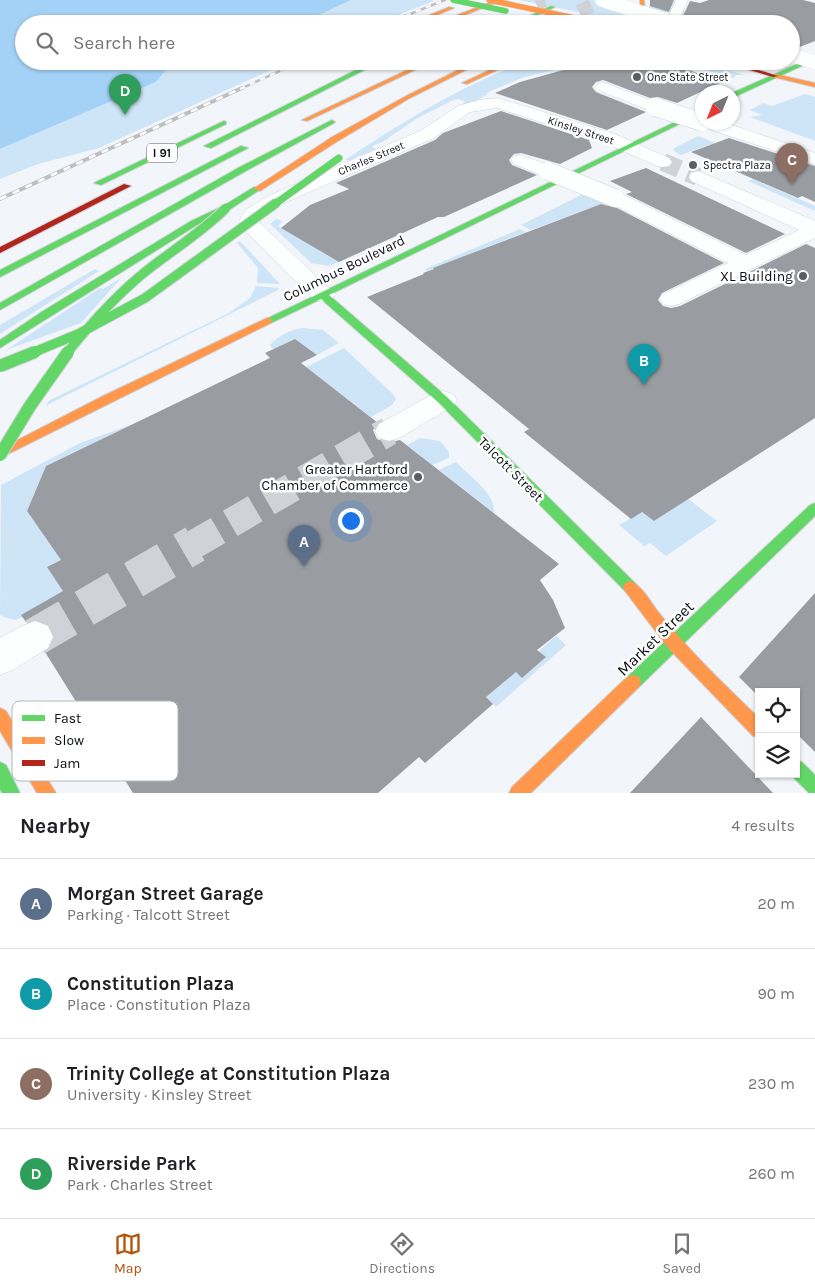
<!DOCTYPE html>
<html lang="en">
<head>
<meta charset="utf-8">
<style>
  :root { --surface:#fff; --page:#f2f2f2; --text:#202124; --muted:#757577; --line:#e0e0e0; --accent:#b45309 }
  body { margin:0; font-family:Karla,sans-serif; background:var(--page); color:var(--text) }
  .controls { position:absolute; right:15px; bottom:15px; display:grid; overflow:hidden; border-radius:0px; box-shadow:0 1px 4px #0004 }
  .controls button { width:45px; height:45px; display:grid; place-items:center; padding:0; border:0; border-bottom:1px solid var(--line); background:var(--surface); color:var(--text); font:25px sans-serif }
  .compass { position:absolute; left:695px; top:85px; width:45px; height:45px; border-radius:50%; background:var(--surface); box-shadow:0 1px 4px #0004; rotate:223deg }
  .you { position:absolute; left:350px; top:520px; width:18px; height:18px; margin:-12px; border:4px solid #fff; border-radius:50%; background:#1a73e8; box-shadow:0 0 0 8px #1a73e833 }
  .badge { display:grid; place-items:center; width:32px; height:32px; border-radius:50%; background:var(--accent); color:#fff; font-size:16px; font-weight:700 }
  .pin { position:absolute; translate:-50% -41px; filter:drop-shadow(0 1px 2px #0008) }
  .pin::after { content:''; position:absolute; top:26px; width:18px; height:15px; background:inherit; clip-path:polygon(0 0,100% 0,50% 100%) }
  .list { margin:0; padding:0; list-style:none }
  h2 { display:flex; justify-content:space-between; align-items:center; height:65px; margin:0; padding:0 20px; font-size:21px }
  h2 small { font-size:16px; font-weight:400; color:var(--muted) }
  .list li { display:grid; grid-template-columns:32px 1fr auto; gap:15px; align-items:center; box-sizing:border-box; height:90px; padding:0 20px; border-top:1px solid var(--line) }
  .list b { display:block; font-size:19px; white-space:nowrap }
  .list p { margin:0; font-size:16px; white-space:nowrap; color:var(--muted) }
  .list em { font-size:16px; font-style:normal; color:var(--muted) }
  .icon { flex:none; width:28px; height:28px; fill:none; stroke:currentColor; stroke-width:2; stroke-linecap:round; stroke-linejoin:round }
  .map { position:relative; flex:none; width:815px; height:793px; overflow:hidden }
  .search { position:absolute; background:var(--surface); box-shadow:0 1px 4px #0004; left:15px; right:15px; top:15px; height:55px; display:flex; align-items:center; gap:12px; box-sizing:border-box; padding:0 18px; border-radius:28px; color:var(--muted); font-size:19px }
  .sheet { height:425px; background:var(--surface) }
  nav { display:flex; justify-content:space-around; align-items:center; box-sizing:border-box; height:70px; border-top:1px solid var(--line); background:var(--surface); font-size:14px; color:var(--muted) }
  nav a { display:grid; justify-items:center; gap:2px }
  nav .on { color:var(--accent) }
  .map>svg:first-child { display:block }
</style>
</head>
<body>
<div class="map">
<svg width="815" height="793" viewBox="0 0 815 793">
  <rect width="100%" height="100%" fill="#f2f6fa"/>
  <path fill="#cee5f8" d="M351,0h80l3,1 -60,23h-83l15,-3z
    M519,0h102l28,8 2,-8 17,6 -2,7 12,4 3,-7 55,14h-99z
    M173,61h118l-192,87 -61,16 -38,15v-30l156,-67z
    M529,61h58l-65,17 -36,15 2,1 -13,7 2,2 -20,5 8,-6 -7,-3 -5,1 -37,19 -32,22 -11,5v2l4,1 -26,11h-6c58,-38 118,-76 184,-99z
    M665,61h32l48,14h-8l-4,3 -52,-15 -4,2z
    M805,94l10,3v44l-65,-24 12,-2 -12,-5 13,-7 9,3z
    M698,136l17,7 -34,12 -6,-3 -2,-3 3,-2z
    M753,179l62,27v5l-67,-30z
    M583,194l21,9 -73,27 -10,-5z
    M276,219l7,2 -5,5 61,36 -11,4 -17,-3 -41,-39z
    M520,229l6,3 -98,39 -3,-2z
    M240,241l40,43 -23,-1 1,-15 -21,-25z
    M95,269l4,2 -99,63v-9z
    M121,278l-40,45 -75,27 94,-62 3,1z
    M256,286l23,2 -1,2 -233,116 5,-6 179,-87 21,-15z
    M303,328l20,2 16,13 -22,12 -22,-16 -21,10 -3,-2 -1,-2c8,-9 21,-16 33,-17z
    M344,348l49,46 3,5 -4,6 -21,12 -65,-50z
    M133,424l-87,42 -19,45 34,49 2,31 -41,24v2l-6,3c-3,0 -13,-3 -16,-5l1,-130 79,-42z
    M420,438l20,3 9,11v6l-17,7 -25,-20z
    M456,462c12,13 40,31 38,51l-55,-43z
    M688,499l29,22 -51,35 -16,-13 -6,3 -25,-21 23,-13 12,9z
    M556,636l10,9 -70,62 -10,-10 30,-25 7,5 22,-19 -6,-7z"/>
  <path fill="#a4d2f6" d="M0,0h351l-45,21 -15,3h-267v37h149l-17,21 -156,67z"/>
  <path fill="#999da1" d="M650,0h24l-5,12 -19,-6z
    M709,0h94l12,3v38l-18,7 -6,-2v-22h-91l-18,-6 8,-17 10,2z
    M596,61h59l17,3 50,18 -45,21 -19,-6 -8,1 -47,-18 -7,2 -4,5 4,5 50,20 -39,18 -112,-37 25,-11z
    M501,111l88,29 3,8 -32,16 -39,-11 -7,1 -5,6 3,5 25,10 -93,42h-6l-99,45 -58,-34 29,-23 39,-16 -13,-6 99,-43 8,-7z
    M729,138l86,28v36l-13,-6 -4,2 -107,-46z
    M646,168l139,66 -39,19 -120,-59 6,-2 -22,-11z
    M601,204l16,4 107,55 -62,30 -4,7 5,6 8,2 9,-2 126,-62 9,4v170l-161,103 -12,-9 -11,7 -107,-87 5,-3 -162,-132 57,-23 -1,-1 11,-4 -1,-1z
    M295,339l22,16 -16,8 77,60 -5,7 4,9 11,4 12,-3 159,124 -19,16 13,20 12,28 -28,22 9,7 -24,21 -6,-6 -30,25 7,7 -68,59 -6,-6 -41,36h-245l-88,-141 5,-3 5,-11 -5,-13 -14,-6 -10,3 -5,-7 42,-24 -16,-24 14,-7 -34,-49 19,-45 224,-108 -5,-5z
    M815,593v159l-19,-19v-41h-37v5l-20,-20z
    M701,717l72,76h-143z"/>
  <g fill="none" stroke-linecap="round" stroke-linejoin="round">
    <path stroke="#cfd3d7" stroke-width="18" stroke-dasharray="18 9" stroke-linecap="butt" d="M663,162l35,15"/>
    <path stroke="#cfd3d7" stroke-width="29" stroke-dasharray="29 14" stroke-linecap="butt" d="M193,545l196,-114"/>
    <path stroke="#cfd3d7" stroke-width="38" stroke-dasharray="38 19" stroke-linecap="butt" d="M35,637l160,-93"/>
    <path stroke="#cfd3d7" stroke-width="14" stroke-dasharray="14 7" stroke-linecap="butt" d="M536,3l9,-3
      M579,12l23,-12"/>
    <g stroke="#cfd4d8" stroke-width="1">
      <path id="street" d="M676,0h12l-9,20 7,4h-19l-1,-2z
        M602,82l59,22 2,3 -2,3h-12l-52,-20 -3,-3 3,-3z
        M498,98l117,36 54,24 3,4 -3,4 -6,1 -6,-1 -54,-24 -106,-34 -27,4 -36,26 -150,65 -23,14 -1,6 71,67 4,5 -4,5 -8,2 -8,-2 -70,-69 -6,-9 6,-12 25,-15 152,-65 36,-24 21,-6z
        M699,118h3v4h21l92,31v11l-116,-38 -2,-4z
        M520,155l35,12 2,4 -2,4 -7,2 -7,-2 -27,-11 -3,-4 3,-4z
        M698,171l117,50v17l-136,66 -8,2 -8,-2 -4,-5 4,-5 65,-31 -120,-61 -3,-4 3,-4 7,-2 7,2 124,61 53,-25 -108,-49 -2,-4 2,-4z
        M443,391l10,3 4,6 -4,6 -54,32 -10,3 -10,-3 -4,-7 4,-7 54,-30z
        M35,621l13,5 5,11 -5,11 -35,22 -13,5v-37l22,-12z"/>
    </g>
    <g stroke="#cfd4d8" stroke-width="2">
      <path id="fast" d="M551,6l4,1 -35,17h-7z
        M815,56v4l-83,38v-5z
        M374,61h8l-171,87 -7,-2z
        M702,109v4l-373,182 118,102 188,186 2,4 -2,4 -5,2 -5,-2 -186,-188 -118,-104 -50,24 -4,1 -5,-3z
        M332,120l3,2 -1,1 -90,49 -244,138v-7l238,-135z
        M224,121l2,1v2l-125,61 -7,-2z
        M241,146l7,2 -248,129v-7z
        M254,187l7,2 -32,21 -32,15 -197,123v-8l43,-29 148,-90 32,-15z
        M815,503v13l-176,171 -6,2 -6,-2 -2,-5 2,-5 183,-172z
        M796,760l6,2 13,13v18h-6l-19,-19h6z
        M0,762l6,3 14,28h-18l-2,-4z"/>
    </g>
    <g stroke="#cfd4d8" stroke-width="2">
      <path id="slow" d="M496,0h7l-61,24h-8z
        M640,0h4l1,11 13,13h-5l-13,-12z
        M449,7l5,1 -39,16h-7z
        M426,61h8l-127,60 -5,-1z
        M476,61h8l-74,37 -72,43 -78,50 -7,-2 79,-52 74,-41z
        M509,61h8l-50,23 -5,-1z
        M775,74l40,9v4l-42,-10 -1,-1z
        M267,318l4,1 1,2 -1,2 -271,135v-9l103,-53z
        M630,581c11,4 19,18 26,28 31,40 67,74 103,109v20l-6,-2 -85,-88 -43,-57 -2,-4 2,-4z
        M633,675l6,2 2,5 -2,5 -108,106h-22l3,-6 115,-110z
        M0,708l6,3 50,82h-19l-37,-62z"/>
    </g>
    <g stroke="#cfd4d8" stroke-width="2">
      <path id="jam" d="M719,61h10l49,15 -5,1z
        M124,184l7,2 -131,67v-6z"/>
    </g>
    <use href="#street" fill="#fdfefe" fill-rule="evenodd"/>
    <use href="#fast" fill="#63d668" fill-rule="evenodd"/>
    <use href="#slow" fill="#ff974d" fill-rule="evenodd"/>
    <use href="#jam" fill="#b3261e" fill-rule="evenodd"/>
    <g stroke="#bec0c0" stroke-width="2.5">
      <path id="rail-far1" d="M385,24l60,-24
        M240,89l62,-28"/>
    </g>
    <g stroke="#bec0c0" stroke-width="4">
      <path id="rail" d="M0,199l242,-111"/>
    </g>
    <use href="#rail-far1" stroke="#fff" stroke-width="2" stroke-dasharray="5.5" stroke-linecap="butt"/>
    <use href="#rail" stroke="#fff" stroke-width="2.5" stroke-dasharray="7" stroke-linecap="butt"/>
    <g stroke="#cfd4d8" stroke-width="14" stroke-linecap="butt">
      <path id="street-bridge-far1" d="M602,0l70,22
        M791,55l24,7"/>
    </g>
    <g stroke="#cfd4d8" stroke-width="19" stroke-linecap="butt">
      <path id="street-bridge" d="M655,107l47,15
        M548,171l67,27"/>
    </g>
    <g stroke="#cfd4d8" stroke-width="6" stroke-linecap="butt">
      <path id="fast-bridge-far3" d="M453,0l53,11"/>
    </g>
    <g stroke="#cfd4d8" stroke-width="8" stroke-linecap="butt">
      <path id="fast-bridge-far2" d="M275,204l64,-46"/>
    </g>
    <g stroke="#cfd4d8" stroke-width="11" stroke-linecap="butt">
      <path id="fast-bridge-far1" d="M32,353l46,-19 67,-36 131,-95
        M67,353c25,-31 52,-61 83,-85 26,-20 53,-37 76,-60"/>
    </g>
    <g stroke="#cfd4d8" stroke-width="14" stroke-linecap="butt">
      <path id="fast-bridge" d="M0,366l35,-14
        M0,455l30,-49 38,-54"/>
    </g>
    <g stroke="#cfd4d8" stroke-width="6" stroke-linecap="butt">
      <path id="slow-bridge" d="M489,0l114,24"/>
    </g>
    <use href="#street-bridge-far1" stroke="#fdfefe" stroke-width="14"/>
    <use href="#street-bridge" stroke="#fdfefe" stroke-width="18"/>
    <use href="#fast-bridge-far3" stroke="#63d668" stroke-width="5.5"/>
    <use href="#fast-bridge-far2" stroke="#63d668" stroke-width="7"/>
    <use href="#fast-bridge-far1" stroke="#63d668" stroke-width="9"/>
    <use href="#fast-bridge" stroke="#63d668" stroke-width="12"/>
    <use href="#slow-bridge" stroke="#ff974d" stroke-width="5.5"/>
  </g>
  <g fill="#5b5f63" stroke="#fff" stroke-width="2">
    <circle cx="637" cy="77" r="5"/>
    <circle cx="693" cy="165" r="5"/>
    <circle cx="803" cy="276" r="5"/>
    <circle cx="418" cy="477" r="5"/>
  </g>
  <g text-anchor="middle" stroke-width="5" stroke-linejoin="round" paint-order="stroke">
    <g font-size="11" fill="#090e12" stroke="#fff" text-anchor="start">
      <text x="647" y="81">One State Street</text>
      <text x="703" y="169">Spectra Plaza</text>
    </g>
    <g font-size="11" fill="#090e12" stroke="#fff">
      <text transform="translate(581 130) rotate(18)" y="4">Kinsley Street</text>
      <text transform="translate(371 158) rotate(-23)" y="4">Charles Street</text>
    </g>
    <rect fill="#fff" stroke="#535659" stroke-width="1" x="147" y="143.5" width="30" height="19" rx="4"/>
    <g font-size="12" font-weight="bold" fill="#090e12">
      <text x="162" y="157">I 91</text>
    </g>
    <g font-size="14" fill="#090e12" stroke="#fff">
      <text transform="translate(344 268) rotate(-26)" y="5">Columbus Boulevard</text>
      <text transform="translate(511 469) rotate(45)" y="5">Talcott Street</text>
    </g>
    <g font-size="14" fill="#090e12" stroke="#fff" text-anchor="end">
      <text x="793" y="281">XL Building</text>
      <text x="408" y="474">Greater Hartford<tspan x="408" dy="16">Chamber of Commerce</tspan></text>
    </g>
    <g font-size="16" fill="#090e12" stroke="#fff">
      <text transform="translate(655 638) rotate(-44)" y="6">Market Street</text>
    </g>
  </g>
  <rect x="12" y="701" width="166" height="80" rx="8" fill="#fff" stroke="#b5b7b8" stroke-width="1"/>
  <rect x="22" y="715" width="23" height="6" fill="#63d668"/>
  <rect x="22" y="737" width="23" height="7" fill="#ff974d"/>
  <rect x="22" y="760" width="23" height="6" fill="#b3261e"/>
  <g font-size="14" fill="#090e12">
    <text x="54" y="723">Fast</text>
    <text x="54" y="745">Slow</text>
    <text x="54" y="768">Jam</text>
  </g>
</svg>
<div class="controls">
<button><svg class="icon" aria-label="locate" viewBox="0 0 24 24"><circle cx="12" cy="12" r="6"/><path d="M12 2v4M12 18v4M2 12h4M18 12h4"/></svg></button>
<button><svg class="icon" aria-label="layers" viewBox="0 0 24 24"><path d="M12 4l9 5-9 5-9-5zM3 14l9 5 9-5"/></svg></button>
</div>
<svg class="compass" viewBox="-18 -18 36 36"><path d="M0-13l5 13h-10z" fill="#e53935"/><path d="M0 13l5-13h-10z" fill="#757577"/></svg>
<div class="you"></div>
<div class="pin badge" style="left:304px;top:566px;background:#5c6f8a">A</div>
<div class="pin badge" style="left:644px;top:385px;background:#0f9aa8">B</div>
<div class="pin badge" style="left:792px;top:184px;background:#8d6e63">C</div>
<div class="pin badge" style="left:125px;top:115px;background:#2e9e5b">D</div>
<div class="search"><svg class="icon" aria-label="search" viewBox="0 0 24 24"><circle cx="10" cy="10" r="6"/><path d="M15 15l6 6"/></svg>Search here</div>
</div>
<section class="sheet">
<h2>Nearby<small>4 results</small></h2>
<ul class="list">
<li><span class="badge" style="background:#5c6f8a">A</span><div><b>Morgan Street Garage</b><p>Parking · Talcott Street</p></div><em>20 m</em></li>
<li><span class="badge" style="background:#0f9aa8">B</span><div><b>Constitution Plaza</b><p>Place · Constitution Plaza</p></div><em>90 m</em></li>
<li><span class="badge" style="background:#8d6e63">C</span><div><b>Trinity College at Constitution Plaza</b><p>University · Kinsley Street</p></div><em>230 m</em></li>
<li><span class="badge" style="background:#2e9e5b">D</span><div><b>Riverside Park</b><p>Park · Charles Street</p></div><em>260 m</em></li>
</ul>
</section>
<nav>
<a class="on"><svg class="icon" aria-label="map" viewBox="0 0 24 24"><path d="M3 6l6-2 6 2 6-2v14l-6 2-6-2-6 2zM9 4v14M15 6v14"/></svg>Map</a>
<a><svg class="icon" aria-label="directions" viewBox="0 0 24 24"><path d="M12 3l9 9-9 9-9-9zM9 14v-3h6M13 9l2 2-2 2"/></svg>Directions</a>
<a><svg class="icon" aria-label="saved" viewBox="0 0 24 24"><path d="M7 4h10v16l-5-4-5 4z"/></svg>Saved</a>
</nav>
</body>
</html>
